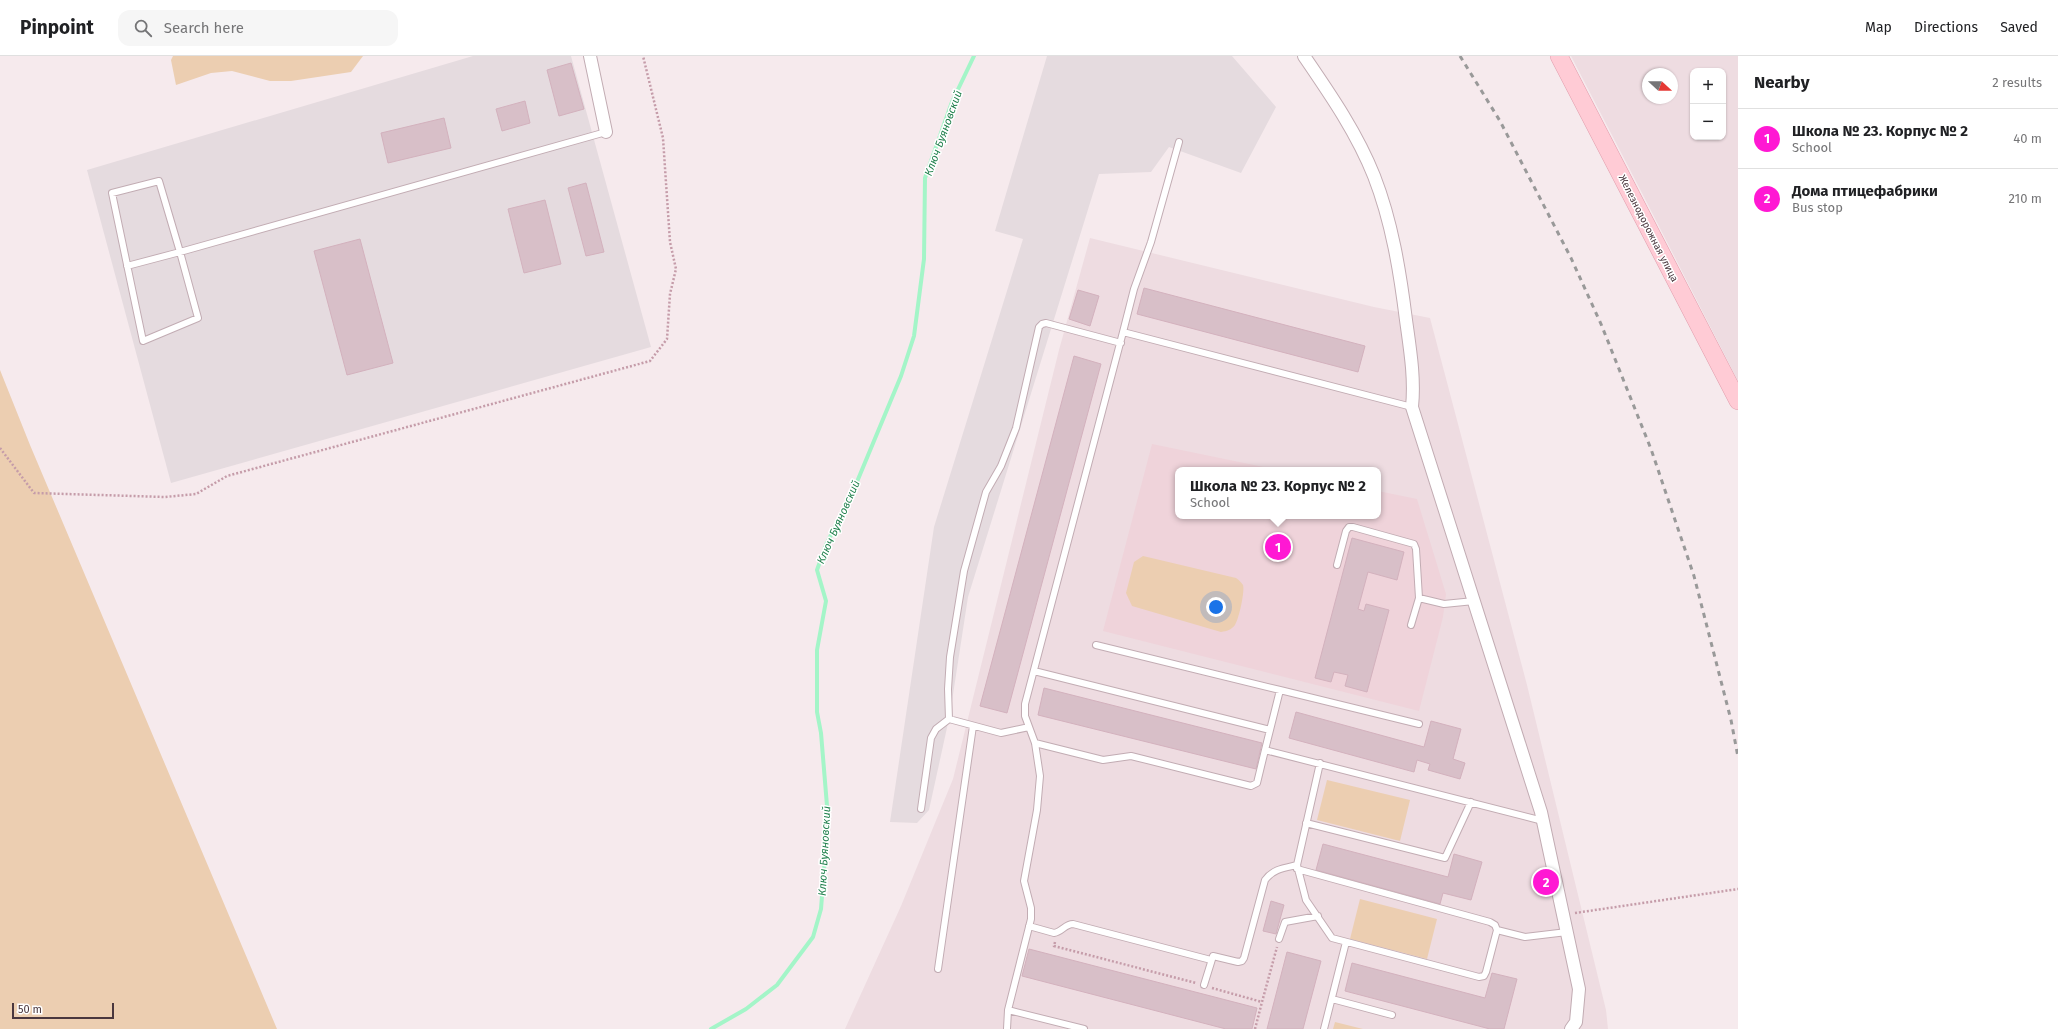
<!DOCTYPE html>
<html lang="en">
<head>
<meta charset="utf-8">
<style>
  :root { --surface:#fff; --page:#f6f6f6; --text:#202124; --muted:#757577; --line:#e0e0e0; --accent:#ff18d3 }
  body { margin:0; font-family:"Fira Sans",sans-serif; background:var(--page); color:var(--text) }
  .controls { position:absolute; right:12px; top:12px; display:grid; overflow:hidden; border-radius:8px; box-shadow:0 1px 3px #0004 }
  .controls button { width:36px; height:36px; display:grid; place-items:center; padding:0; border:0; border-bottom:1px solid var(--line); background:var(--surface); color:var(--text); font:20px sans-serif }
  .compass { position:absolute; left:1642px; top:12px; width:36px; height:36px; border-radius:50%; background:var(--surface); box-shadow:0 1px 3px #0004; rotate:111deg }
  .scale { position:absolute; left:12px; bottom:10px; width:102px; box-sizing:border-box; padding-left:4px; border:2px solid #4a373e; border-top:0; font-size:11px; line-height:14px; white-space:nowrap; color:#4a373e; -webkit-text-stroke:3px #fff; paint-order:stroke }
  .you { position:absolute; left:1216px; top:551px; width:14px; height:14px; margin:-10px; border:3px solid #fff; border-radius:50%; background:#1a73e8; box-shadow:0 0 0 6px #1a73e833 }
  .badge { display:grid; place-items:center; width:26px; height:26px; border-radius:50%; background:var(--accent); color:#fff; font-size:13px; font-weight:700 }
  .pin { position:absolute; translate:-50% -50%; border:2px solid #fff; box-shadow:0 1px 4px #0006 }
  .popup { position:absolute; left:1175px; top:411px; width:206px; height:52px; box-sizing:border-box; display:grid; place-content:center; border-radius:8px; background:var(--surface); filter:drop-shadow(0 1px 3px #0005); font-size:13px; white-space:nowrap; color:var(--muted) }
  .popup b { font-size:15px; color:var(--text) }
  .popup::after { content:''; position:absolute; left:50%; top:100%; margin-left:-8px; border:8px solid transparent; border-top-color:var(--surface) }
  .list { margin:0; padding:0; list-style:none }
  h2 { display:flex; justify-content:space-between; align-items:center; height:52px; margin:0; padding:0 16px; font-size:17px }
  h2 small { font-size:13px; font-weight:400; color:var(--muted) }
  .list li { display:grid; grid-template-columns:26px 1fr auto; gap:12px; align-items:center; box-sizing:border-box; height:60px; padding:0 16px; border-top:1px solid var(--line) }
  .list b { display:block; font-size:15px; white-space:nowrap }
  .list p { margin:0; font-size:13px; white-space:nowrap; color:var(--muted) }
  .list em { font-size:13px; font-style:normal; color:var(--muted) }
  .icon { flex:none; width:22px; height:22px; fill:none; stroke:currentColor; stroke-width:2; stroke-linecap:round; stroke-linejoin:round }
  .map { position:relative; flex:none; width:1738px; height:973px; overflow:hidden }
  header { display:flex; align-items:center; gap:24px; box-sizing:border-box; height:56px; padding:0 20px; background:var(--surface); border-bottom:1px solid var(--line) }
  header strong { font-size:19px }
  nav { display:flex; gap:22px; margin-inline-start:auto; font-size:14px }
  .search { width:280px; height:36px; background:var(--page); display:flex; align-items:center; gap:10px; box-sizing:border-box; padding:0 14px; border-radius:12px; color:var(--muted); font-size:15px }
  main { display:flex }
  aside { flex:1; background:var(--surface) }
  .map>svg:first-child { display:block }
</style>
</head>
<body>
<header>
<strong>Pinpoint</strong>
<div class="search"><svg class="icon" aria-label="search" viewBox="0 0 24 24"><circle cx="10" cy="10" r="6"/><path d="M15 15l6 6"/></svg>Search here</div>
<nav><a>Map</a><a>Directions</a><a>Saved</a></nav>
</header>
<main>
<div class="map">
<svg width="1738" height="973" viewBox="0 0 1738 973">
  <rect width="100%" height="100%" fill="#f6eaed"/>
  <path fill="#eedce1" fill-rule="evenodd" d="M1571,0h167v325l-96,-188zM1693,15h30v66h-30zM1648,18h24v24h-24z
    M1090,182l284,69 56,11 97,367 79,325 2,19h-763l56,-123 52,-127 106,-429zM1178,414h200v46h-200z"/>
  <path fill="#e5dbdf" d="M473,0h98l80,291 -480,136 -84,-313z
    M1047,0h185l44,51 -35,66 -72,-26 -18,25 -52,2 -131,423 -18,117 -21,96 -12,13 -27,-1 44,-295 89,-288 -28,-8z"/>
  <path fill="#efd3da" d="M1152,388l126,26h-100v46h200v-25l39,8 29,95 -3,23 -24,94 -316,-80z"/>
  <path fill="#ecceb1" d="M173,0h190l-12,16 -60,9h-21l-38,-10 -21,2 -35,12 -5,-25z
    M0,314l30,75 247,584h-277z
    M1143,500l93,22c3,2 5,4 7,7 2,6 -4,34 -8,40 -4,5 -8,6 -14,7l-89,-26 -6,-13 8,-31z
    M1327,724l83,20 -10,41 -83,-21z
    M1360,843l77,20 -10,40 -77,-20z
    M1335,966l28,7h-30z"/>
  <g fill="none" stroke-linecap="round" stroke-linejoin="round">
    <path stroke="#a4f5c8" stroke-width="4" d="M711,973l35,-20 31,-24 36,-48 8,-28 7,-91 -7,-85 -4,-21v-62l9,-49 -9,-31 9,-25 28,-56 47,-113 13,-40 10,-77 1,-81 27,-76 22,-46"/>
  </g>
  <path fill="#d8bfc8" stroke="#d3b1bd" d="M571,7l13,46 -25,7 -12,-46z
    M525,45l5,22 -28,8 -6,-22z
    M444,62l7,30 -63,15 -7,-30z
    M586,127l18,69 -18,4 -18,-68z
    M545,144l16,64 -37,9 -16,-64z
    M360,183l33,124 -46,12 -33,-124z
    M1144,232l221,58 -7,26 -221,-58z
    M1078,234l21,6 -9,30 -21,-7z
    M1074,300l27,8 -94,349 -27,-7z
    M1352,482l52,14 -7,28 -29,-8 -10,37 6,2 2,-7 23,6 -22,82 -22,-6 3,-11 -14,-3 -3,10 -16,-4z
    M1044,632l218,55 -6,26 -218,-54z
    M1296,656l128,35 7,-26 30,8 -8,30 12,4 -5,16 -32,-9 2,-6 -13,-4 -3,12 -125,-34z
    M1323,788l125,33 6,-23 28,8 -11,38 -28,-7 -3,11 -124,-34z
    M1271,845l13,4 -8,29 -13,-3z
    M1029,893l228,59 -5,21h-26l-204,-53z
    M1287,896l34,9 -18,68h-36z
    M1352,907l133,35 7,-25 25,6 -13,50h-14l-145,-38z"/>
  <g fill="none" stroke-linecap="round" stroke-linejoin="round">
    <g stroke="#c2acb3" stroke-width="8">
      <path id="service" d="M127,210l53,-14 -21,-71 -47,12 31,148 55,-23 -18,-66 426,-120
        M1123,276l11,-43 17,-47 28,-100
        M1337,509l9,-34 3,-4h4l61,17 2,5 3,49 25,6 30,-3
        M1411,569l8,-27
        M1096,589l184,45 -10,40
        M1034,615l236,59 -5,20 278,71
        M1280,634l139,34
        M1029,671l-28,6 -52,-14 -1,-30 2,-32 14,-86 22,-79 15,-26 15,-38 23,-101 3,-3 4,-1 75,20
        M1035,687l68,17 28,-4 120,30 6,-3 8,-33
        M1320,707l-23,102 9,35 26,38 147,39 5,-1 2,-4 11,-42 28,7 42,-5
        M921,753l10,-71 5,-9 13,-10
        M1306,767l139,35 26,-56
        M1297,813l193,53 5,3 2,5
        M1029,870l25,7c8,-1 11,-9 19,-9l138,36
        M1279,883l6,-17 33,-6
        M938,913l35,-243
        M1204,929l9,-29 25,6 4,-1 2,-3 21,-78c8,-11 19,-12 32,-15
        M1332,943l60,16
        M1008,954l76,19
        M1007,973l1,-19 23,-91v-11l-7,-27 13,-71 3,-34 -5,-33 -10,-27v-12l98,-372 289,75
        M1324,973l22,-87"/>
    </g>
    <g stroke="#c2acb3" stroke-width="14">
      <path id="minor" d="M590,0l16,76
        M1304,0c26,38 53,77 70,120 18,46 26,96 32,144 4,29 9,58 6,87l129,405 38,177 -3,33 -5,7"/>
    </g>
    <g stroke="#e19ead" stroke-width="18">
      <path id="secondary" d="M1559,0l179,345"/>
    </g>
    <path stroke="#c59ca9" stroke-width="2.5" stroke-dasharray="2 2" stroke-linecap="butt" d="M0,392l34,45 131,4 31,-3 31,-18 423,-115 17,-22 3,-45 6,-25 -6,-27 -7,-104 -20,-82
      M1575,857l163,-24
      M1055,886l-1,4 142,37
      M1212,932l50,14 15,-55
      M1255,973l7,-27"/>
    <use href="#service" stroke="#fff" stroke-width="6"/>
    <use href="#minor" stroke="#fff" stroke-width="12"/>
    <use href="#secondary" stroke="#ffcbd5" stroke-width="17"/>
    <path stroke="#999" stroke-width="3" stroke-dasharray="5 5" stroke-linecap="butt" d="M1460,0l40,65 71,137 30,66 50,125 43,127 37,144 7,37"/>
  </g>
  <g text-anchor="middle" stroke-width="3" stroke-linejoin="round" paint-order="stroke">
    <g font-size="10" fill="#4a373e" stroke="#fff">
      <text transform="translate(1649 172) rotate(63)" y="4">Железнодорожная улица</text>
    </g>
    <g font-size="11" font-style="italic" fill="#21814d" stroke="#fff">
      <text transform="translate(943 77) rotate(-70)" y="4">Ключ Буяновский</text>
      <text transform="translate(838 466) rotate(-66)" y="4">Ключ Буяновский</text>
      <text transform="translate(824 795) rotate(-87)" y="4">Ключ Буяновский</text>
    </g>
  </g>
</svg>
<div class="controls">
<button>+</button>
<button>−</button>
</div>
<svg class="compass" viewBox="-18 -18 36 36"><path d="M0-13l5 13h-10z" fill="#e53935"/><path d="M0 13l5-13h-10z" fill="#757577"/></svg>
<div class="scale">50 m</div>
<div class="you"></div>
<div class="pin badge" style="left:1278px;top:491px">1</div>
<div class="popup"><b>Школа № 23. Корпус № 2</b>School</div>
<div class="pin badge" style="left:1546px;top:826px">2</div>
</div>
<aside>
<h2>Nearby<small>2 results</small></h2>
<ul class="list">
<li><span class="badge">1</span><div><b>Школа № 23. Корпус № 2</b><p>School</p></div><em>40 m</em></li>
<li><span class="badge">2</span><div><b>Дома птицефабрики</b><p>Bus stop</p></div><em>210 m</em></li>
</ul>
</aside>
</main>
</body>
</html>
